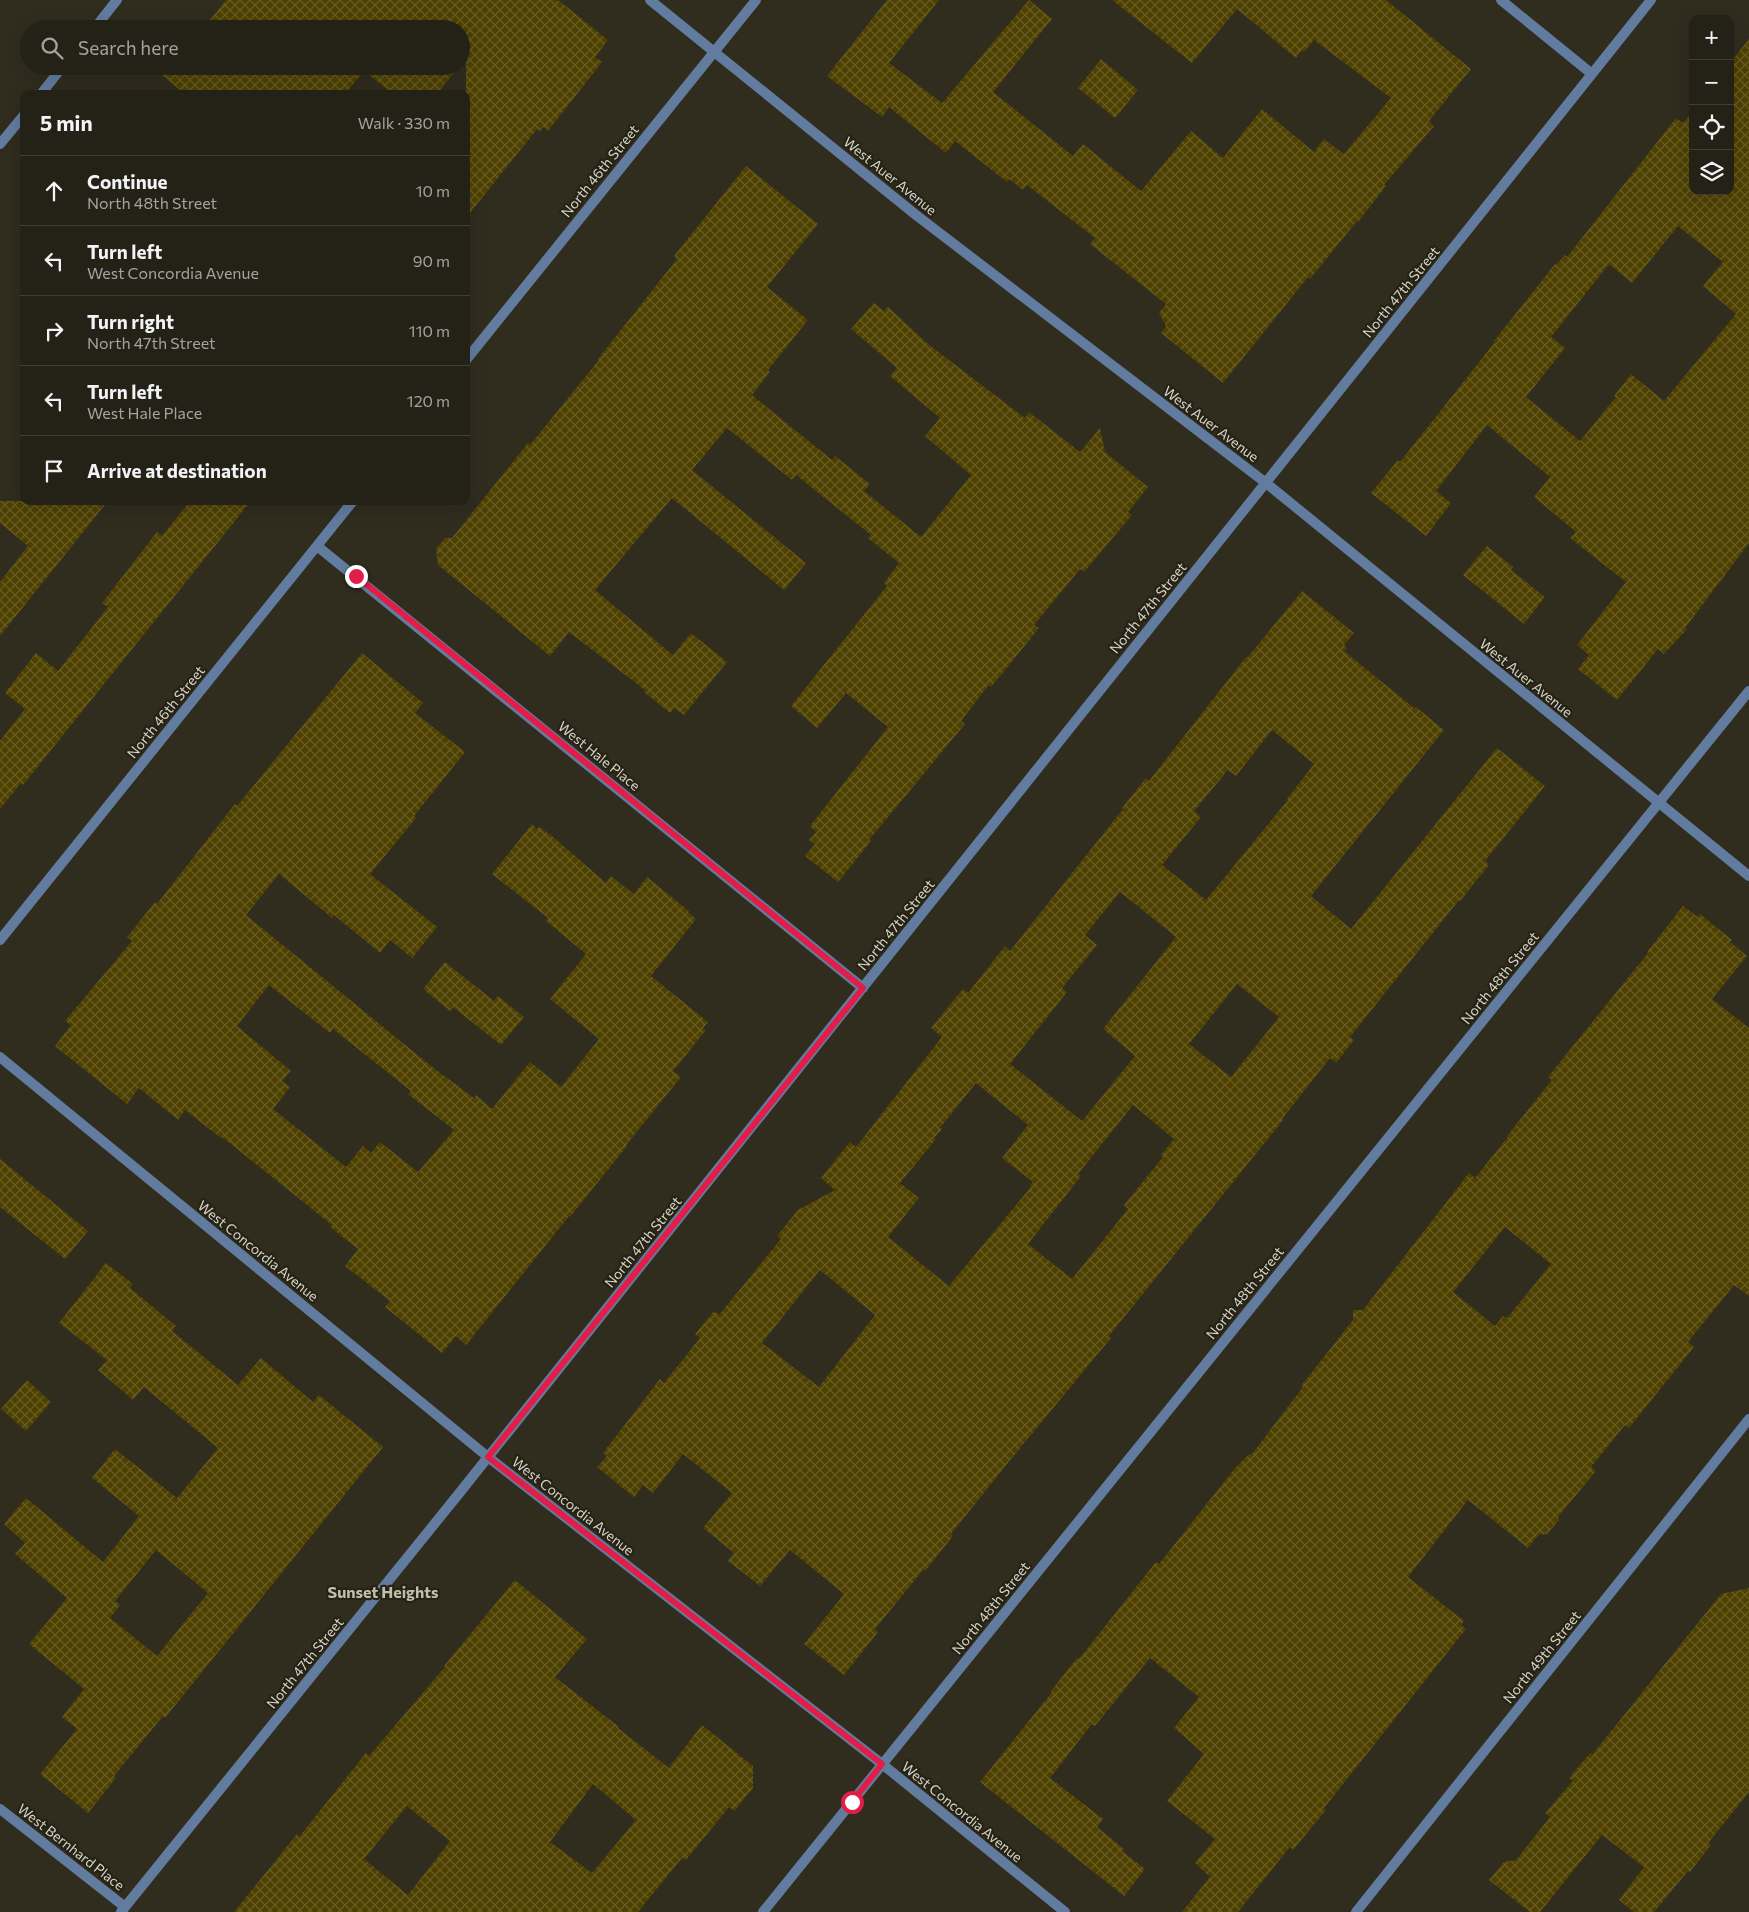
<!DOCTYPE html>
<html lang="en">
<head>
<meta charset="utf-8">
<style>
  :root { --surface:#242116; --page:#2c291f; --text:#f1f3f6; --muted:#a3a3a1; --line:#413e35 }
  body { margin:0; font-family:Commissioner,sans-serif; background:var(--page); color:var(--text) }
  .controls { position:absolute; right:15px; top:15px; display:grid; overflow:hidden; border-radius:10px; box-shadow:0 5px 20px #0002 }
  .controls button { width:45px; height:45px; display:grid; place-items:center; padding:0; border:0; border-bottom:1px solid var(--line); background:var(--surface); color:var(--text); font:25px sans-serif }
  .stop { position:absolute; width:15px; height:15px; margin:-11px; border:4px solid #e11d48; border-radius:50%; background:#fff }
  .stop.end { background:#e11d48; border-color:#fff; box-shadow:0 1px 5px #0008 }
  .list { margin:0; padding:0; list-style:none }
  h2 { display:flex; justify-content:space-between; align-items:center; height:65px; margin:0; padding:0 20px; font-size:21px }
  h2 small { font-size:16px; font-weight:400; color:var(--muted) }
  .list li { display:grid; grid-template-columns:32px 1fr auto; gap:15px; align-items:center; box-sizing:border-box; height:70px; padding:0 20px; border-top:1px solid var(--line) }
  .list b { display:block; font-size:19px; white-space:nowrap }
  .list p { margin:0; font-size:16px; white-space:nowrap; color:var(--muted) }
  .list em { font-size:16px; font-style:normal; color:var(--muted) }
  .icon { flex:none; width:28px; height:28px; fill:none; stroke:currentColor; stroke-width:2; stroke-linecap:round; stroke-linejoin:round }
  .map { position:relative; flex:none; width:1749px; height:1912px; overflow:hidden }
  .search { position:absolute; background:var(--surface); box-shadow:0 5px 20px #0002; left:20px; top:20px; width:450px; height:55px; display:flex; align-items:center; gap:12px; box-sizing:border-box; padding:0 18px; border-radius:28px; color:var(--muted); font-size:19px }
  .panel { position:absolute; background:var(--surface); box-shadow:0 5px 20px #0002; left:20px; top:90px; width:450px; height:415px; border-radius:10px }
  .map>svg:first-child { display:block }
</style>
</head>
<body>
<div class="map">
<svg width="1749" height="1912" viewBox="0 0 1749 1912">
  <defs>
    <pattern id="building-cross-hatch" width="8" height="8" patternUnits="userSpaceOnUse" patternTransform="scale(1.25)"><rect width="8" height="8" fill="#4e4100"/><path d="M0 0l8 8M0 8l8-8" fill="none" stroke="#675c24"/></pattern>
  </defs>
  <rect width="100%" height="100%" fill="#302c1e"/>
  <path fill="url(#building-cross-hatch)" fill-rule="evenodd" d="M226,0h332l50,40 -13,17 7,5 -54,69 -5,-4 -3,4 -3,-2 -71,89v-161l-5,6v-34h-253l-3,-3z
    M887,0h52l-50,63 53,40 87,-103 23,19 -59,73 80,64 10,-12 58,47 50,-60 32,27 39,-49 52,43 10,-13 20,15 47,-56 -77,-58 -10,12 -2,-2 -6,8 -59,-49 -45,54 -80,-63h274l85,69 -42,52 5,5 -50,59 2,1 -28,36 -1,-1 -47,58 -2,-2 -85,106 -62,-50 5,-7 -7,-13 7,-9 -76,-60 5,-6 -68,-53 -4,5 -14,-11 -2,3 -52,-41 -9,12 -57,-46 -7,10 -55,-41z
    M1749,39v504l-64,85 2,1 -23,25 -6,-5 -41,51 -39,-31 11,-14 -12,-10 49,-63 -56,-44 6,-6 -42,-35 16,-20 -63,-52 -51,66 15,12 -25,33 -55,-43 27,-33 2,2 95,-120 -1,-1 61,-77 1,1 9,-10 2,2 109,-139 7,5 10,-12v80h37v-128zM1678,226l45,36 -20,24 33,28 -72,87 -33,-27 -17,22 2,1 -36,44 -54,-44 39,-49 -14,-11 58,-73 23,19z
    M1101,59l37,31 -23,28 -37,-30z
    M151,66h308l-22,28h-44l-29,-23 -19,23h-160z
    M746,166l72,58 -51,63 41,33 -40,50 2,2 -18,23 80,65 3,-4 35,28 -6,7 57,46 50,-62 -46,-39 15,-18 -50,-42 7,-8 -46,-39 23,-26 10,8 4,-4 40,37 97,74 4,-6 51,40 20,-24 5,24 43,35 -20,25 4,3 -48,57 -4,-3 -46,56 5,3 -47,58h-4l-27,35 4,3 -96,116 2,1 -33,41 -33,-26 10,-12 -6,-4 7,-8 -6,-6 78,-99 -42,-34 -29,35 -26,-22 96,-120 -3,-3 15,-20 -31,-25 3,-3 -75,-60 -4,5 -65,-52 -35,42 114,93 -22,27 -112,-92 -77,92 78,65 18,-22 36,29 -43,53 -10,-7 -4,5 -26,-21 1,-2 -76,-58 -19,24 -112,-91 -2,-16 9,-11h7l76,-95 2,2 69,-85 -1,-1 79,-100 -3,-3z
    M0,501h108l-108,135v-54l28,-36 -28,-23z
    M190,501h61l-228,284 -2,-2 -21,26v-68l25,-32 -20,-16 31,-40 22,18 50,-64 -6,-4 55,-71 5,4z
    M1487,546l26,21 -2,3 34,27 -21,27 -61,-49z
    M1302,591l52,42 -10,12 3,3 -3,3 70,57 2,-1 28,23 -133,166 40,33 146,-181 48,38 -60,75 4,4 -29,36 -1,-1 -109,137 4,3 -18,23 -6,-5 -48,61 1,1 -174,216 2,2 -104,126 -56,70 2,2 -28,35 -2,-1 -48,59 3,3 -34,43 -40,-31 40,-50 -54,-44 -30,36 -32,-25 6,-8 -31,-25 29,-35 -49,-39 -30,39 -10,-8 -9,12 -37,-30 10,-11 -4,-3 57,-74 4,4 36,-45 -5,-4 19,-23 5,4 62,-76 -4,-3 21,-26 37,-20 -14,-12 29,-36 6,5 86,-110 -11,-9 32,-39 5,4 37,-47 5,5 113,-142 -1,-1 24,-30 3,3 97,-124 1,1zM1272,730l42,34 -27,35 1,1 -82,100 -44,-35 39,-48 -7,-6 34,-41 8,6zM1120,892l56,45 -73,92 32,27 -53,65 -72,-57 57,-72 -5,-4 35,-43 -12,-10zM1237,984l42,33 -48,60 -42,-33zM976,1083l52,42 -26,33 31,24 -3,4 1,1 -82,99 -61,-49 31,-39 -19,-15 36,-44 -2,-1 8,-9 -2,-1zM1133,1105l41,34 -13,16 2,2 -39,48 4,4 -56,70 -44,-35 53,-68 -3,-2zM820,1270l55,45 -56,72 -57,-44z
    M362,653l61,50 -8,10 50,39 -51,64 2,2 -46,56 67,53 -25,31 -22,-18 -10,13 -46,-38 -2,3 -53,-44 -33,41 185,151 43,32 2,-3 16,14 38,-47 31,25 38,-48 -49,-40 36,-45 -40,-33 2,-3 -56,-44 40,-50 5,5 2,-2 13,9 54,47 5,-7 23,18 13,-17 42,34 -1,1 8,7 -45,57 57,46 -5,6 3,2 -33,41 8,6 -55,68 1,1 -57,71 -1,-1 -103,129 -10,-9 -14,17 -57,-46 5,-6 -45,-35 13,-17 -28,-22 2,-2 -110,-88 -1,1 -36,-28 -7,10 -39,-32 -12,16 -72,-58 16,-21 -6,-4 67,-80 -5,-4 28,-35 2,2 78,-100 2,2zM269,985l61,48 3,-4 78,62 -3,3 46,36 -36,42 -38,-30 -9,11 -8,-7 -17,21 -73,-58 17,-22 -8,-6 9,-10 -54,-45z
    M1683,906l15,11 2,-3 32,26 -2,2 17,14 -35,43 37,29v268l-15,-11 -46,57 6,5 -65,81 -4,-3 -34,42 5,4 -38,46 1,3 -12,14 -9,1 -10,13 -60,-48 -60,77 56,44 -3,4 5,4 -142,179 2,2 -33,40 -3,-3 -52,65h-56l28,-35 -15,-14 20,-24 -48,-38 37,-47 -30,-26 25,-31 -49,-39 -55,68 -3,-2 -42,54 53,41 -6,8 27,22 -2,2 23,18 -21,27 -144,-114 72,-90 -1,-1 26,-33 2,1 77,-97 3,2 77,-97 12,-12 4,-1 51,-67 -2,-1 52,-66v-10h10l106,-137 6,5 33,-41 -1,-1 45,-56 -4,-3 100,-124 -1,-1zM1505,1227l46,37 -44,54 -4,-2 -8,10 -42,-34z
    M445,962l49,39 4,-5 26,21 -23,28 -48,-38 -3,4 -27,-22z
    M0,1159l88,72 -23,28 -65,-52z
    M106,1263l27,21 -3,4 46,38 -4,5 66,54 23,-27 52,44 6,-7 64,52 -218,271 -2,-2 -49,60 2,2 -28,35 -48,-39 37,-45 -15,-12 22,-28 -55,-45 38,-46 -52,-44 10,-11 -21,-19 22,-26 77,64 36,-46 -47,-38 23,-29 62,49 41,-50 -74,-61 -11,13 -35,-30 9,-10 -48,-37zM156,1550l52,43 -51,63 -47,-38 10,-13 -5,-4z
    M27,1380l24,22 -25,29 -25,-22z
    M515,1580l72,59 -32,38 64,50 -1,1 51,40 33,-43 51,41v22l-19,23 -5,-4 -43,53 -4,-2 -44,54h-404l63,-78 2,3 67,-84 3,3 76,-89 -1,-1zM593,1784l43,36 -44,53 -42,-31zM407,1806l43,35 -42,54 -44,-36z
    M1749,1588v204l-41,51 3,2 -21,27 -2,-1 -34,41h-20l-15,-12 25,-33 -42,-32 -62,77h-10l-41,-32 15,-18 12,-2 34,-43 -5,-4 28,-32 -4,-3 21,-25 2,2 129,-161z"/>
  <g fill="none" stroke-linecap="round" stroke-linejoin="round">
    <path stroke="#627c9f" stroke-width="10" d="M650,0l266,215 350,268 483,393
      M1501,0l91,74
      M94,29l23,-29
      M41,94l22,-28
      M0,144l24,-29
      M466,360l290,-360
      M317,546l546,442
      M0,940l353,-439
      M0,1057l488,400 394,307 183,148
      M0,1809l125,98
      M121,1912l340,-421 1190,-1491
      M763,1912l986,-1221
      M1356,1912l393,-493"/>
  </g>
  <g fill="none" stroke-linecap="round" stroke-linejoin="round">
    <path stroke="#e11d48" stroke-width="6" d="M356,576l507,412 -375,469 394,307 -30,38"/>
  </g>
  <g text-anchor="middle" stroke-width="4.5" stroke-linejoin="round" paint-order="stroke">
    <g font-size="14" fill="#d6d4cb" stroke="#262315">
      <text transform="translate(600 171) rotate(-51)" y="5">North 46th Street</text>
      <text transform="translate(890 176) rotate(39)" y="5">West Auer Avenue</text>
      <text transform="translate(1401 292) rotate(-51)" y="5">North 47th Street</text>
      <text transform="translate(1211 424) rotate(37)" y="5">West Auer Avenue</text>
      <text transform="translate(1148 608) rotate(-51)" y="5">North 47th Street</text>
      <text transform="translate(1526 678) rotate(39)" y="5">West Auer Avenue</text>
      <text transform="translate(166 712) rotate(-51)" y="5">North 46th Street</text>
      <text transform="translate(599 756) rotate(39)" y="5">West Hale Place</text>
      <text transform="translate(896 925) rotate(-51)" y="5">North 47th Street</text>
      <text transform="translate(1500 978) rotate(-51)" y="5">North 48th Street</text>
      <text transform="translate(643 1242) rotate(-51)" y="5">North 47th Street</text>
      <text transform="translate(258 1251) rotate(39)" y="5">West Concordia Avenue</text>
      <text transform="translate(1245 1293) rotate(-51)" y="5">North 48th Street</text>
      <text transform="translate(573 1506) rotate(38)" y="5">West Concordia Avenue</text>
      <text transform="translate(991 1608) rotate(-51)" y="5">North 48th Street</text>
      <text transform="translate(1542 1657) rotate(-51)" y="5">North 49th Street</text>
      <text transform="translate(305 1663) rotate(-51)" y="5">North 47th Street</text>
      <text transform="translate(962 1812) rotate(39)" y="5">West Concordia Avenue</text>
      <text transform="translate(71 1847) rotate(38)" y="5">West Bernhard Place</text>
    </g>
    <g font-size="16" font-weight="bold" fill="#c2bead" stroke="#262315">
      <text x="383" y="1598">Sunset Heights</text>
    </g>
  </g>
</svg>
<div class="controls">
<button>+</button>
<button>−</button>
<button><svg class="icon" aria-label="locate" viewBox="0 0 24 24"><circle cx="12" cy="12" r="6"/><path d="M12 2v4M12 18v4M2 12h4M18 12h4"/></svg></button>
<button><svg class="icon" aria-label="layers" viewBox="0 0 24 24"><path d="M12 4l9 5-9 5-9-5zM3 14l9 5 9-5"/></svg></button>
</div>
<div class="stop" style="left:852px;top:1802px"></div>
<div class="stop end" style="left:356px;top:576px"></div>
<div class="search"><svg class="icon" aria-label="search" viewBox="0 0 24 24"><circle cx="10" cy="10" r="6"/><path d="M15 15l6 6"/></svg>Search here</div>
<section class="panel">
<h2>5 min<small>Walk · 330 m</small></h2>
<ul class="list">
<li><svg class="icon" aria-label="ahead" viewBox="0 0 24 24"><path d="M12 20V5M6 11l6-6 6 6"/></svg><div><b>Continue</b><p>North 48th Street</p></div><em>10 m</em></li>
<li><svg class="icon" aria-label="left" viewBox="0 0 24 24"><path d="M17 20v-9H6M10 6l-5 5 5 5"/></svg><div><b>Turn left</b><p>West Concordia Avenue</p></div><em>90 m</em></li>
<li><svg class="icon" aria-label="right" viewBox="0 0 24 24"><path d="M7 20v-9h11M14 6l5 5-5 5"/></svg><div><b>Turn right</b><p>North 47th Street</p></div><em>110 m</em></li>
<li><svg class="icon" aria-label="left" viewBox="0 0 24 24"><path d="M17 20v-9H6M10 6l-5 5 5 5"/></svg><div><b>Turn left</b><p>West Hale Place</p></div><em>120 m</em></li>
<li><svg class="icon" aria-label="arrive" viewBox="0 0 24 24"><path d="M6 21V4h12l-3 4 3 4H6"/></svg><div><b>Arrive at destination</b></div></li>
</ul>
</section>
</div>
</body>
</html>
